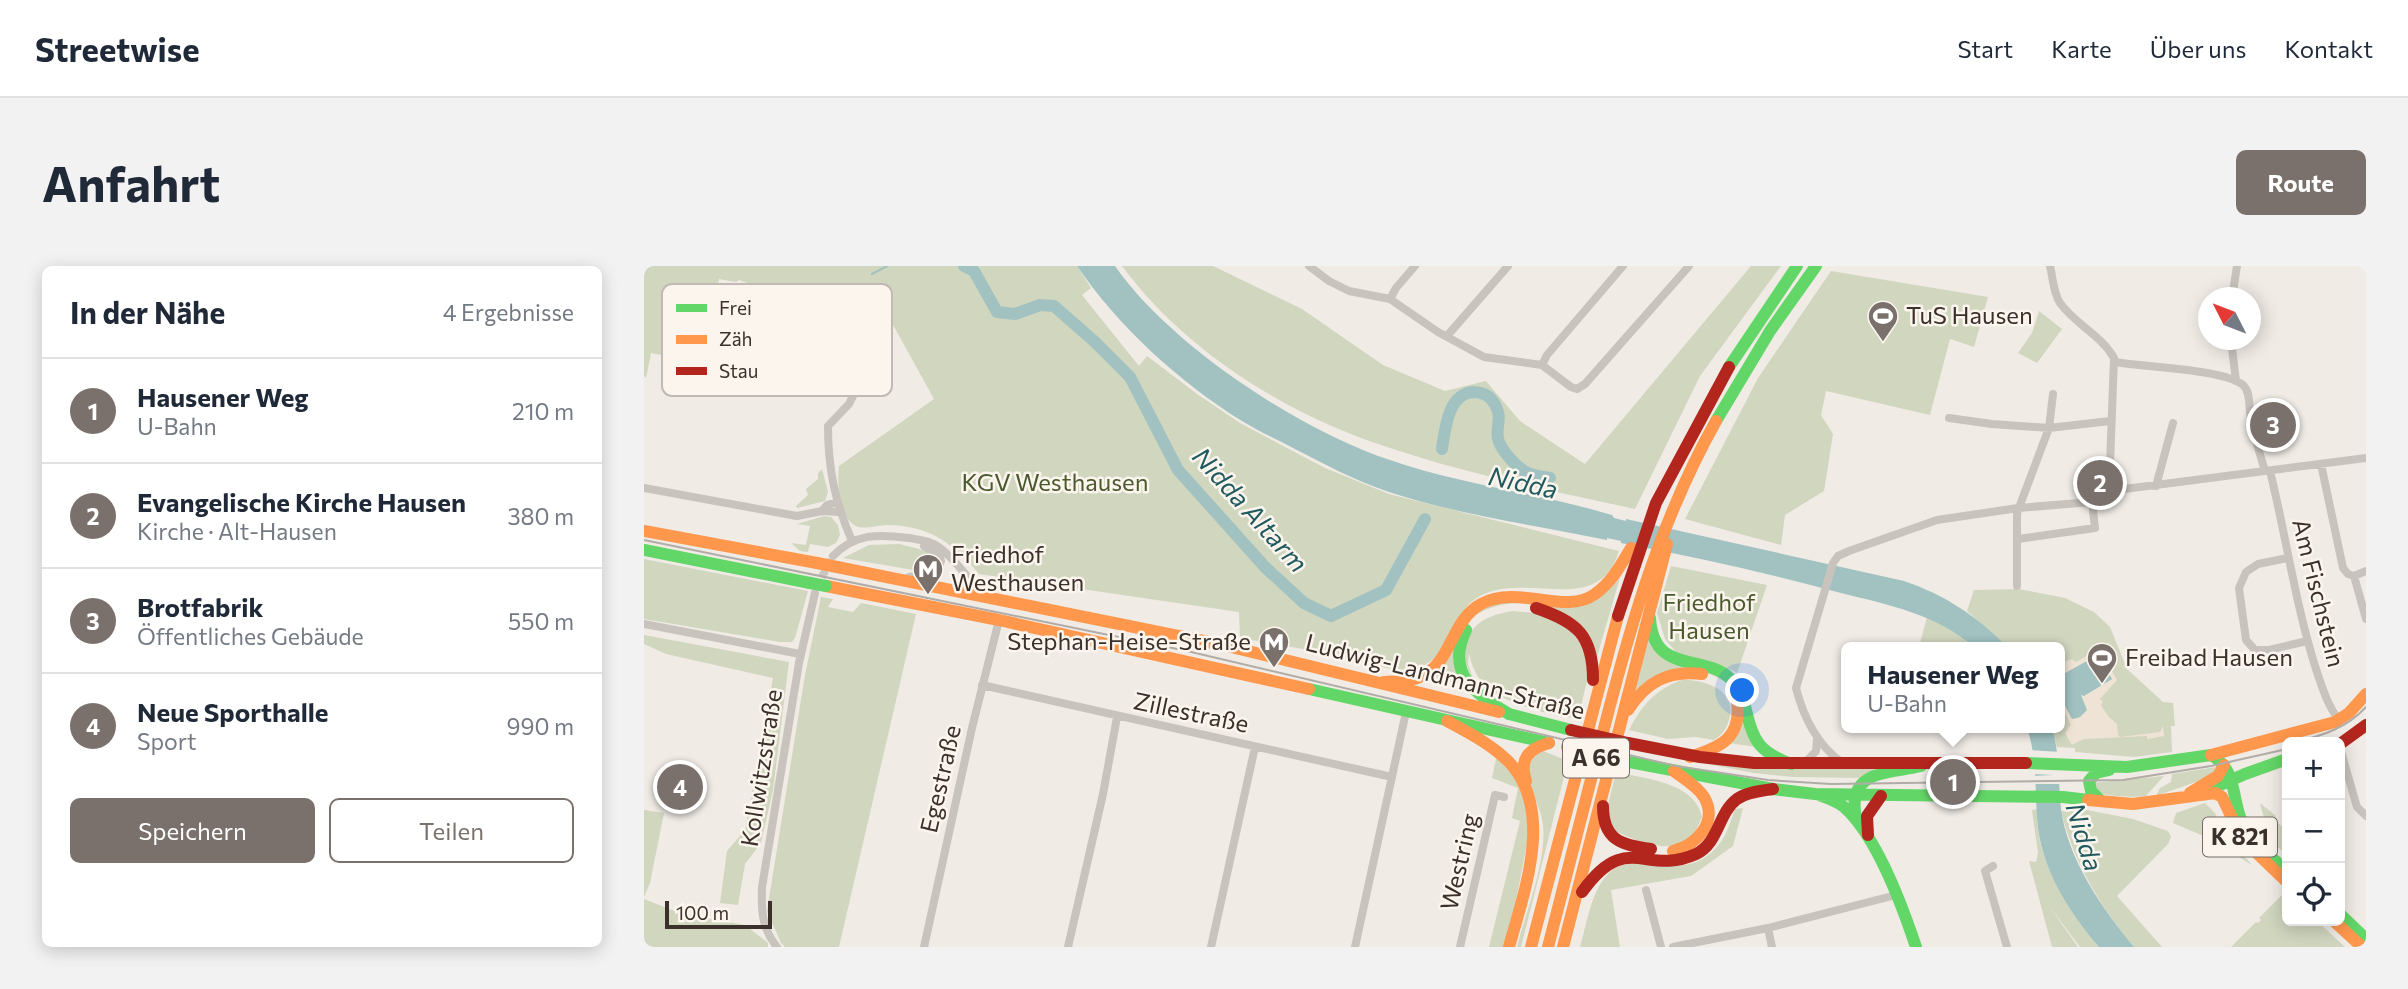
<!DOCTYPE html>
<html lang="de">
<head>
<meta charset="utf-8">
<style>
  :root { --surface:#fff; --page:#f2f2f3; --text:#1f2937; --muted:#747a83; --line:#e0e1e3; --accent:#7a716c }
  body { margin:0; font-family:Commissioner,sans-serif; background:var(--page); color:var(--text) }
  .controls { position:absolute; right:21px; bottom:21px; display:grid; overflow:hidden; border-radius:10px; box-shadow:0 4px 18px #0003 }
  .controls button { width:63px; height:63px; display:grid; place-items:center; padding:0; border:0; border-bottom:2px solid var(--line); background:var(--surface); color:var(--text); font:35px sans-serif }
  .compass { position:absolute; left:1554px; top:21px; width:63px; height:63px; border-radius:50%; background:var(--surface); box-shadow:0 4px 18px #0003; rotate:312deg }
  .scale { position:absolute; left:21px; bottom:18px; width:107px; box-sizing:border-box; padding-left:7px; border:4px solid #3b302b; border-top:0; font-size:19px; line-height:24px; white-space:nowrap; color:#3b302b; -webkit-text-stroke:5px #fbf5ee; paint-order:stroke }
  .you { position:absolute; left:1099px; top:425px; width:24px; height:24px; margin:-18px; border:5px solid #fff; border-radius:50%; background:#1a73e8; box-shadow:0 0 0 10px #1a73e833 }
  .badge { display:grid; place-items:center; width:46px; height:46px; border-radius:50%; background:var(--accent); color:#fff; font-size:23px; font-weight:700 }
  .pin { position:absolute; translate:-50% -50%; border:4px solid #fff; box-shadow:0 2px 7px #0006 }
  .popup { position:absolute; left:1197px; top:376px; width:224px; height:91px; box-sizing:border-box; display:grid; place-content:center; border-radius:10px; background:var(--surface); filter:drop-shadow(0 2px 5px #0005); font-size:23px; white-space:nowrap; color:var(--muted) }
  .popup b { font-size:26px; color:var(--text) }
  .popup::after { content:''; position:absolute; left:50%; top:100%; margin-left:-14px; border:14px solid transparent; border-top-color:var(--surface) }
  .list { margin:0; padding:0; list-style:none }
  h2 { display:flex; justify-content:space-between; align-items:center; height:91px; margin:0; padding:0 28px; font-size:30px }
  h2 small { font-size:23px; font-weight:400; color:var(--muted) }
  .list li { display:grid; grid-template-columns:46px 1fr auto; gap:21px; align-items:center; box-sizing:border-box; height:105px; padding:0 28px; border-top:2px solid var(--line) }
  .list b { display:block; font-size:26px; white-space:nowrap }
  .list p { margin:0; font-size:23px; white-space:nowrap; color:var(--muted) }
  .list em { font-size:23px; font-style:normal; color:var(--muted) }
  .actions { display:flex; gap:14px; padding:21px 28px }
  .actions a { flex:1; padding:16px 0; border:2px solid var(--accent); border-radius:10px; text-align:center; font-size:24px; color:var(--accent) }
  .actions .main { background:var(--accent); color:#fff }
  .icon { flex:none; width:38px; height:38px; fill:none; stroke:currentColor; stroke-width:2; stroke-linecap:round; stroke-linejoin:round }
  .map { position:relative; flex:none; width:1722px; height:681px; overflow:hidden; border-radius:10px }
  header { display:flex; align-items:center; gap:42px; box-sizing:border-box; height:98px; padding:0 35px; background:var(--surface); border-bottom:2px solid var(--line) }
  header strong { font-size:33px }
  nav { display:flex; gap:38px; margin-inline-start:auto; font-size:24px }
  .intro { display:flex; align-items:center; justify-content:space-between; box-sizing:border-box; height:168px; padding:0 42px }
  h1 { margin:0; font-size:49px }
  .button { padding:18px 32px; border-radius:10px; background:var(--accent); color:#fff; font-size:24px; font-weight:700 }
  main { display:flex; gap:42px; padding:0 42px }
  aside { flex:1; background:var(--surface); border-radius:10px; box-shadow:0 4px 18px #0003 }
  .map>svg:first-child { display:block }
</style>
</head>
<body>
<header>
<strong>Streetwise</strong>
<nav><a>Start</a><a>Karte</a><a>Über uns</a><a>Kontakt</a></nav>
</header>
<div class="intro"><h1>Anfahrt</h1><a class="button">Route</a></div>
<main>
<aside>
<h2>In der Nähe<small>4 Ergebnisse</small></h2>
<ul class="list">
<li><span class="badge">1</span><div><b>Hausener Weg</b><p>U-Bahn</p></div><em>210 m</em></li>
<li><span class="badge">2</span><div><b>Evangelische Kirche Hausen</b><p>Kirche · Alt-Hausen</p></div><em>380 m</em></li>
<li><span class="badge">3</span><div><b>Brotfabrik</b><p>Öffentliches Gebäude</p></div><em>550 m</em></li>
<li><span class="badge">4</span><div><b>Neue Sporthalle</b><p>Sport</p></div><em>990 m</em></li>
</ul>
<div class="actions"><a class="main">Speichern</a><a>Teilen</a></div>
</aside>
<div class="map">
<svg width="1722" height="681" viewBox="0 0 1722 681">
  <rect width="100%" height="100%" fill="#f0ebe5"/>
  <path fill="#d1d6bf" d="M0,0h433l14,22 -9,7 57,71 8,-10 50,38 43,29 85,45 64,26 230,57c-22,74 -107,9 -152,55l-30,51 -17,11 -25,2 -69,-17 -86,-15 -1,-26 -260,-38c-26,-31 -49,-48 -91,-49 -10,0 -24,5 -32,1 -17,-8 -19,-44 -17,-60l95,-67 -52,-94 -46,27 -10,17c-29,-34 -43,-54 -87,-69l-3,2 -17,-3 -12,70 14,1 -8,43 -16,-3 6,-27 -52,-10 -5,25 -2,-2z
    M478,0h91l89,43 81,56 62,26 41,-10 34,40 65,43 166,-198h30l-81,110 -65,133c-83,-18 -168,-35 -248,-62 -101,-33 -201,-95 -265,-181z
    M1187,5l157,26 -14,50 -24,-8 -20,76 -104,-24 -5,24 12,19 -9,57 -39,24 -4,30 -96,-26 73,-141z
    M1395,45l23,18 -25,34 -19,-10 14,-20z
    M178,203l6,23 -3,9 -28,7 -1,-2 12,-11 -2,-6 12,-10v-6z
    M180,250l7,1 7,8 2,10 -4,8 -8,4 -18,-3 -2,8 -8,-1 -9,-8 15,2 4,-19 -13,-2z
    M255,278l28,7 6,7v8l-8,6 -82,-14 26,-13z
    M0,293l164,32 -13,47 -3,4h-12l-136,-23z
    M1027,300l96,19 -30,88 -5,-3 -55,-17 -12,-14 -8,-26z
    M977,308l-24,83c-3,-9 -5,-18 -10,-25 -41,-55 -169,-29 -123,52l-15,-2 -18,-7c23,-19 22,-54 51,-68 54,-27 87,31 139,-33z
    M1375,323l46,9 29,14 16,15 17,42 36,33 10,1 2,23h-4l1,26 -38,5 -59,-5v-4l-18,-1 -5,-19h8v-81h-53l-40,-36 7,-21z
    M177,331l12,2 -5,8 25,5 8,-9 55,11 -77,333h-54l-4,-4 -14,-32 38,-236z
    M869,345l21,2 30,11 20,23 4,30 -10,41c-22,0 -75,-15 -92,-32 -9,-8 -15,-21 -17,-33l-1,11 6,17c-3,-7 -10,-18 -10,-26 1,-30 23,-40 49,-44z
    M1283,351l31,16 15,14h-54z
    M0,369l145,27 -16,128 -12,53 -16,21 -7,41 -18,-2 7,-52 18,-21 28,-152 -107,-24 -22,-10z
    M1004,369c14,38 56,24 82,47 19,16 12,45 26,65l-27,-4c53,-53 -54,-107 -96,-48z
    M1038,414c21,-1 53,9 48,36 -2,11 -7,18 -16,24l-19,-3 -27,2 -39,-9c12,-23 26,-41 53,-50z
    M899,485l25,10 -47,186h-4c9,-36 30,-86 26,-122 -2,-21 -20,-46 -16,-64z
    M853,488l22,28 12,41 -24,124h-18l31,-126 -8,-3 6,-30 -26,-10z
    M1058,497l172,5v3l-12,7 -69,-1 -39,-4z
    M1572,501v3l-6,7 -54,19 4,-8 11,-6 1,-8z
    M972,506c30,7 79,10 86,45 -3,6 -6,15 -11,20 -21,20 -57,3 -78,-7l-6,-21z
    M1520,510l-18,20c-16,2 -30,0 -46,-2l-8,-11z
    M1561,537l10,10 10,22 27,30 -46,-28 -33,-14 3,-10z
    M1616,537l16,13 -2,3 13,13v24l-18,-18c-1,-13 -7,-23 -9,-35z
    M1099,542l-10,38 -42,30 -80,14 9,57h-40c7,-23 11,-58 30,-75 27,-24 77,16 110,-29 7,-9 11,-23 15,-34z
    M1393,543c-3,49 32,103 62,138h-19l-33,-44 31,44h-26l-23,-86 7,1 2,-9 -6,-43z
    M1438,543l51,10 35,12 3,6 -3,7 -51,52 45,51h-28c-34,-41 -60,-84 -73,-136z
    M0,544l20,3 -14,70 -6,14z
    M1640,627l3,3v25h30l28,26h-114l25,-25 2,1 3,-3 -2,-2z
    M0,633l38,15 63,11 23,18v4h-124z"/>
  <path fill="#eee3d5" d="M1455,383l18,31 -17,19 3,3 -2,3 7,11 9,8 1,11 2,2 40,-5 3,-6 1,10 -17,3v-3l-63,3 -12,6 -7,-12 6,-8 -11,-21v-8l12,23h3l5,-2 1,-22h3l28,-16 -14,-24 -38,21v-9l4,-5 8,-3 4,3z"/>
  <path fill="#a1c2c1" d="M433,0h38c55,79 184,164 275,194 72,25 149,33 222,55l2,3 12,3v-2l278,62c41,14 73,35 103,66h-33c-38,-33 -85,-42 -133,-54 -73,-20 -146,-36 -220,-50v-2l-14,-3v2c-73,-15 -148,-25 -218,-48 -33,-11 -65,-28 -96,-44 -17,-9 -35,-17 -51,-27 -62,-38 -125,-96 -165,-155z
    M1454,389l14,24 -28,17 -3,-1 6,15 -7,7 -8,2 -12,-23v-20z
    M1383,462h25c8,26 6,54 9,81 7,51 41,99 73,138h-35c-31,-36 -59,-80 -62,-129 -2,-29 0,-62 -10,-90z"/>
  <path fill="#f0ebe5" d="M1385,484l32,2 2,32h-31l-1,-8 23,-1 -23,-1z"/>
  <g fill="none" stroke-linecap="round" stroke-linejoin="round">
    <path stroke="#a1c2c1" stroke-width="2" d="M228,8l15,-8"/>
    <path stroke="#a1c2c1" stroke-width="12" d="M320,0l10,5 23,41 18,2 25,-9 14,1 41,36 35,35 48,93 87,97 39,36 27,13 55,-26 39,-71
      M798,183c3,-20 6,-55 31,-57 8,0 15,3 19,8 14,19 1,28 7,42 4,10 19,27 29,31 7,3 15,4 22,5"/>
    <path stroke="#ccc6c0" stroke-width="8" stroke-dasharray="8 4" stroke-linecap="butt" d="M172,322l17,-32"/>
    <path stroke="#c9c3be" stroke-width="8" d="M665,0l20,15 20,10 41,8 48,33 46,25 58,8 29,22 6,2 8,-5 104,-118
      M1406,0c3,12 3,26 10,37 15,21 41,32 54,55l-5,133
      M1588,32l5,-32
      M746,33l6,-11 19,-22
      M171,50l44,68 -10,20 -21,22c0,43 7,76 24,115
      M803,70l61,-70
      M1587,74l5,41
      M1471,96c26,5 113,7 129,24 6,6 5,19 6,26 3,21 9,39 15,59
      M898,99l5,-10 76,-89
      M1305,152l43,6 57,4 61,-7
      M1677,198l22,104 5,6 6,2 12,43
      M1626,205c16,65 25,131 45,195 6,18 12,39 24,54
      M1512,220l17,-63
      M0,222l153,28 25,-5
      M193,236l-10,3 -5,6 17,1
      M1374,273l77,-11 -3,-26
      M189,290c22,-23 46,-22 76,-18 11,2 23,3 31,10 16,12 31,34 45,49
      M1644,292l-30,6 -12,8 -7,16 7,52 9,10h14l38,-9
      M1710,310l12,-5
      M265,311l27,-4 5,-12 -2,-6 -15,-9
      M1373,320v-73l32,-85 4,-34
      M0,358l156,30
      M338,419l410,92
      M1696,482l17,59 9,9
      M1161,497l11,-12 1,-12
      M1199,497c-25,-16 -40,-47 -47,-75l37,-125 5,-7 11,-5 88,-31 81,-12 74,-6 17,-11 257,-33
      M1349,600l-8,5 22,76
      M1002,624l15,57
      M1124,662l4,19
      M133,681c-15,-18 -16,-37 -15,-60l37,-224 16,-70
      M280,681l48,-219 27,-108
      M424,681l35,-153 14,-77
      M567,681l44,-200
      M711,681l51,-235
      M816,681l35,-152 9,2
      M1029,681l95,-19 128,-33"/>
    <path stroke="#63d668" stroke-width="12" d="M1085,101l68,-101
      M1072,155l54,-90 46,-65
      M0,284l166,33
      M1006,352c4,62 60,31 86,67 6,7 8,16 10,25 7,32 14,42 45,54
      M822,364c-21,43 9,64 43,84
      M665,423l240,54
      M865,448l62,16
      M980,495l149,28 42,5 248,3 25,3
      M1382,497l101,4 84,-12c27,15 20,43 31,67 9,20 29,35 45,49
      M1556,528l45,-20 42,-15
      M1175,529c9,3 18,6 25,12 33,29 58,98 72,140
      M1456,534l-9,-9 -2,-10 7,-8 13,-3
      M1212,552c-10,-48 31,-44 65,-52
      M1696,648l26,25"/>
    <path stroke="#ff974d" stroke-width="12" d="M0,265l173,32
      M193,301l386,78 276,67
      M182,320l173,34 310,69
      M740,416c14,-1 29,0 42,-8 26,-16 26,-54 55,-70 39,-20 84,12 114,-10 16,-11 26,-29 36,-46
      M984,444c18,-28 40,-40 74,-36
      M803,455c22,12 44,23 62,41 46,49 15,130 0,185
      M1567,489l124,-33 14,-9 17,-19
      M1046,491c31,-10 52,-19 47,-56
      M882,515c-7,-22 2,-32 23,-38
      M1546,527l28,-17 6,-11
      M1444,534l45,4 82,-11 7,4 20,42 45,43
      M1029,585c23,-6 46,-29 31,-54 -7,-11 -20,-18 -30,-26
      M1690,655l28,26
      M887,681l87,-331
      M904,681c16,-64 33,-127 49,-191 29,-116 60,-230 119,-335
      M919,681l104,-403"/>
    <path stroke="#b3261e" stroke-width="12" d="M892,342c41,14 57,27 57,72
      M974,350l38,-113 73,-136
      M984,477l72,14 54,6h272
      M1696,478l26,-19
      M959,540c0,34 18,39 48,43
      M1224,569l-1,-19 14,-20
      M938,626c45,-63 63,-15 114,-38 23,-11 22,-41 41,-55 10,-7 24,-8 36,-10"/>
    <path stroke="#b1aca8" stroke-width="2" d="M0,274l543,111 489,115 92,14 63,4 292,-4 88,-14 76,-17
      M1653,476c26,-7 50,-14 69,-35"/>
    <path stroke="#63d668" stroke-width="12" d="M166,317l16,3
      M923,481l57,14"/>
    <path stroke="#ff974d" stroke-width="12" d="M173,297l20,4"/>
    <path stroke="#b3261e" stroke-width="12" d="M927,464l57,13"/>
  </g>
  <defs>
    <g id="stadium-pin" transform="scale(1.575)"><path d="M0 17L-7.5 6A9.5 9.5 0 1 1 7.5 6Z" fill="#7a716c" stroke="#fbf5ee"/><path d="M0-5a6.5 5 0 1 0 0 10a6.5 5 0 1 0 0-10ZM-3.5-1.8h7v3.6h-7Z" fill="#fff"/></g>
    <g id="metro-pin" transform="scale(1.575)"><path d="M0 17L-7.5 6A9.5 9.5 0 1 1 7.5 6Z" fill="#7a716c" stroke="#fbf5ee"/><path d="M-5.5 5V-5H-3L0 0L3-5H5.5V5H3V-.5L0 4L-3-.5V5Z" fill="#fff"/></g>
  </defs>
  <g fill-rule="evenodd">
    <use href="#stadium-pin" x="1239" y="50"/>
    <use href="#metro-pin" x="284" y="303"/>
    <use href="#metro-pin" x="630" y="376"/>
    <use href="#stadium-pin" x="1458" y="392"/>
  </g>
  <g text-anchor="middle" stroke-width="5" stroke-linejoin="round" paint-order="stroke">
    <g fill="#fbf5ee" stroke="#756b66" stroke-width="2">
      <rect x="919" y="472.5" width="66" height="39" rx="5"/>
      <rect x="1559" y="551.5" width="74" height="39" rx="5"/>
    </g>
    <g font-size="23" font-weight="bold" fill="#3b302b">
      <text x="952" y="500">A 66</text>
      <text x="1596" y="579">K 821</text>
    </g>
    <g font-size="24" fill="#3b302b" stroke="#fbf5ee" text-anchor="start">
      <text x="1262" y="58">TuS Hausen</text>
      <text x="307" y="297">Friedhof<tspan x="307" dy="28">Westhausen</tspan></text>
      <text x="607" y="384" text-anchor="end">Stephan-Heise-Straße</text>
      <text x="1481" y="400">Freibad Hausen</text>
    </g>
    <g font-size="24" fill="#4a5a2e" stroke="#fbf5ee">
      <text x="411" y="225">KGV Westhausen</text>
      <text x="1065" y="345">Friedhof<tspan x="1065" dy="28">Hausen</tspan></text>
    </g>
    <g font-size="24" fill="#3b302b" stroke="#fbf5ee">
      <text transform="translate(1674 327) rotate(76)" y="8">Am Fischstein</text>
      <text transform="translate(801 411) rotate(14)" y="8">Ludwig-Landmann-Straße</text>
      <text transform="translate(547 447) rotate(12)" y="8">Zillestraße</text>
      <text transform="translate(118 502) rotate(-81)" y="8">Kollwitzstraße</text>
      <text transform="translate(297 513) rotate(-77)" y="8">Egestraße</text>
      <text transform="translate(816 596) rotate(-77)" y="8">Westring</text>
    </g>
    <g font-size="26" font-style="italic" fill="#1f5a5e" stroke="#fbf5ee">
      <text transform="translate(879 217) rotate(12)" y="9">Nidda</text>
      <text transform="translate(606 244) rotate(48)" y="9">Nidda Altarm</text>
      <text transform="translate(1440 571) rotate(73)" y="9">Nidda</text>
    </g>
  </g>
  <rect x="18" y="18" width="230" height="112" rx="10" fill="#fbf5ee" stroke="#c1bab4" stroke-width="2"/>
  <rect x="32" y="38" width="31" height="8" fill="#63d668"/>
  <rect x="32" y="69" width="31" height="9" fill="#ff974d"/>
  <rect x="32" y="101" width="31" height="8" fill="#b3261e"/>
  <g font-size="19" fill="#3b302b">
    <text x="75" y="49">Frei</text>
    <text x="75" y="80">Zäh</text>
    <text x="75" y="112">Stau</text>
  </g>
</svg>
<div class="controls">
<button>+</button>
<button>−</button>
<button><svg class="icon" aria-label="locate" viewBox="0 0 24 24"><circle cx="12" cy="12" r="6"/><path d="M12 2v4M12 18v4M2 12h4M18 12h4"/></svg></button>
</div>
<svg class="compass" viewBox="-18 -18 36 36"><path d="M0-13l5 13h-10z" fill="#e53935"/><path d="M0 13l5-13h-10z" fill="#747a83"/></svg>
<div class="scale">100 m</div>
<div class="you"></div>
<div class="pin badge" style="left:1309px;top:516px">1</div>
<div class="popup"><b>Hausener Weg</b>U-Bahn</div>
<div class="pin badge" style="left:1456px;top:217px">2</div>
<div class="pin badge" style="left:1629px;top:159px">3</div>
<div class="pin badge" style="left:36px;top:521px">4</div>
</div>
</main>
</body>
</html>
